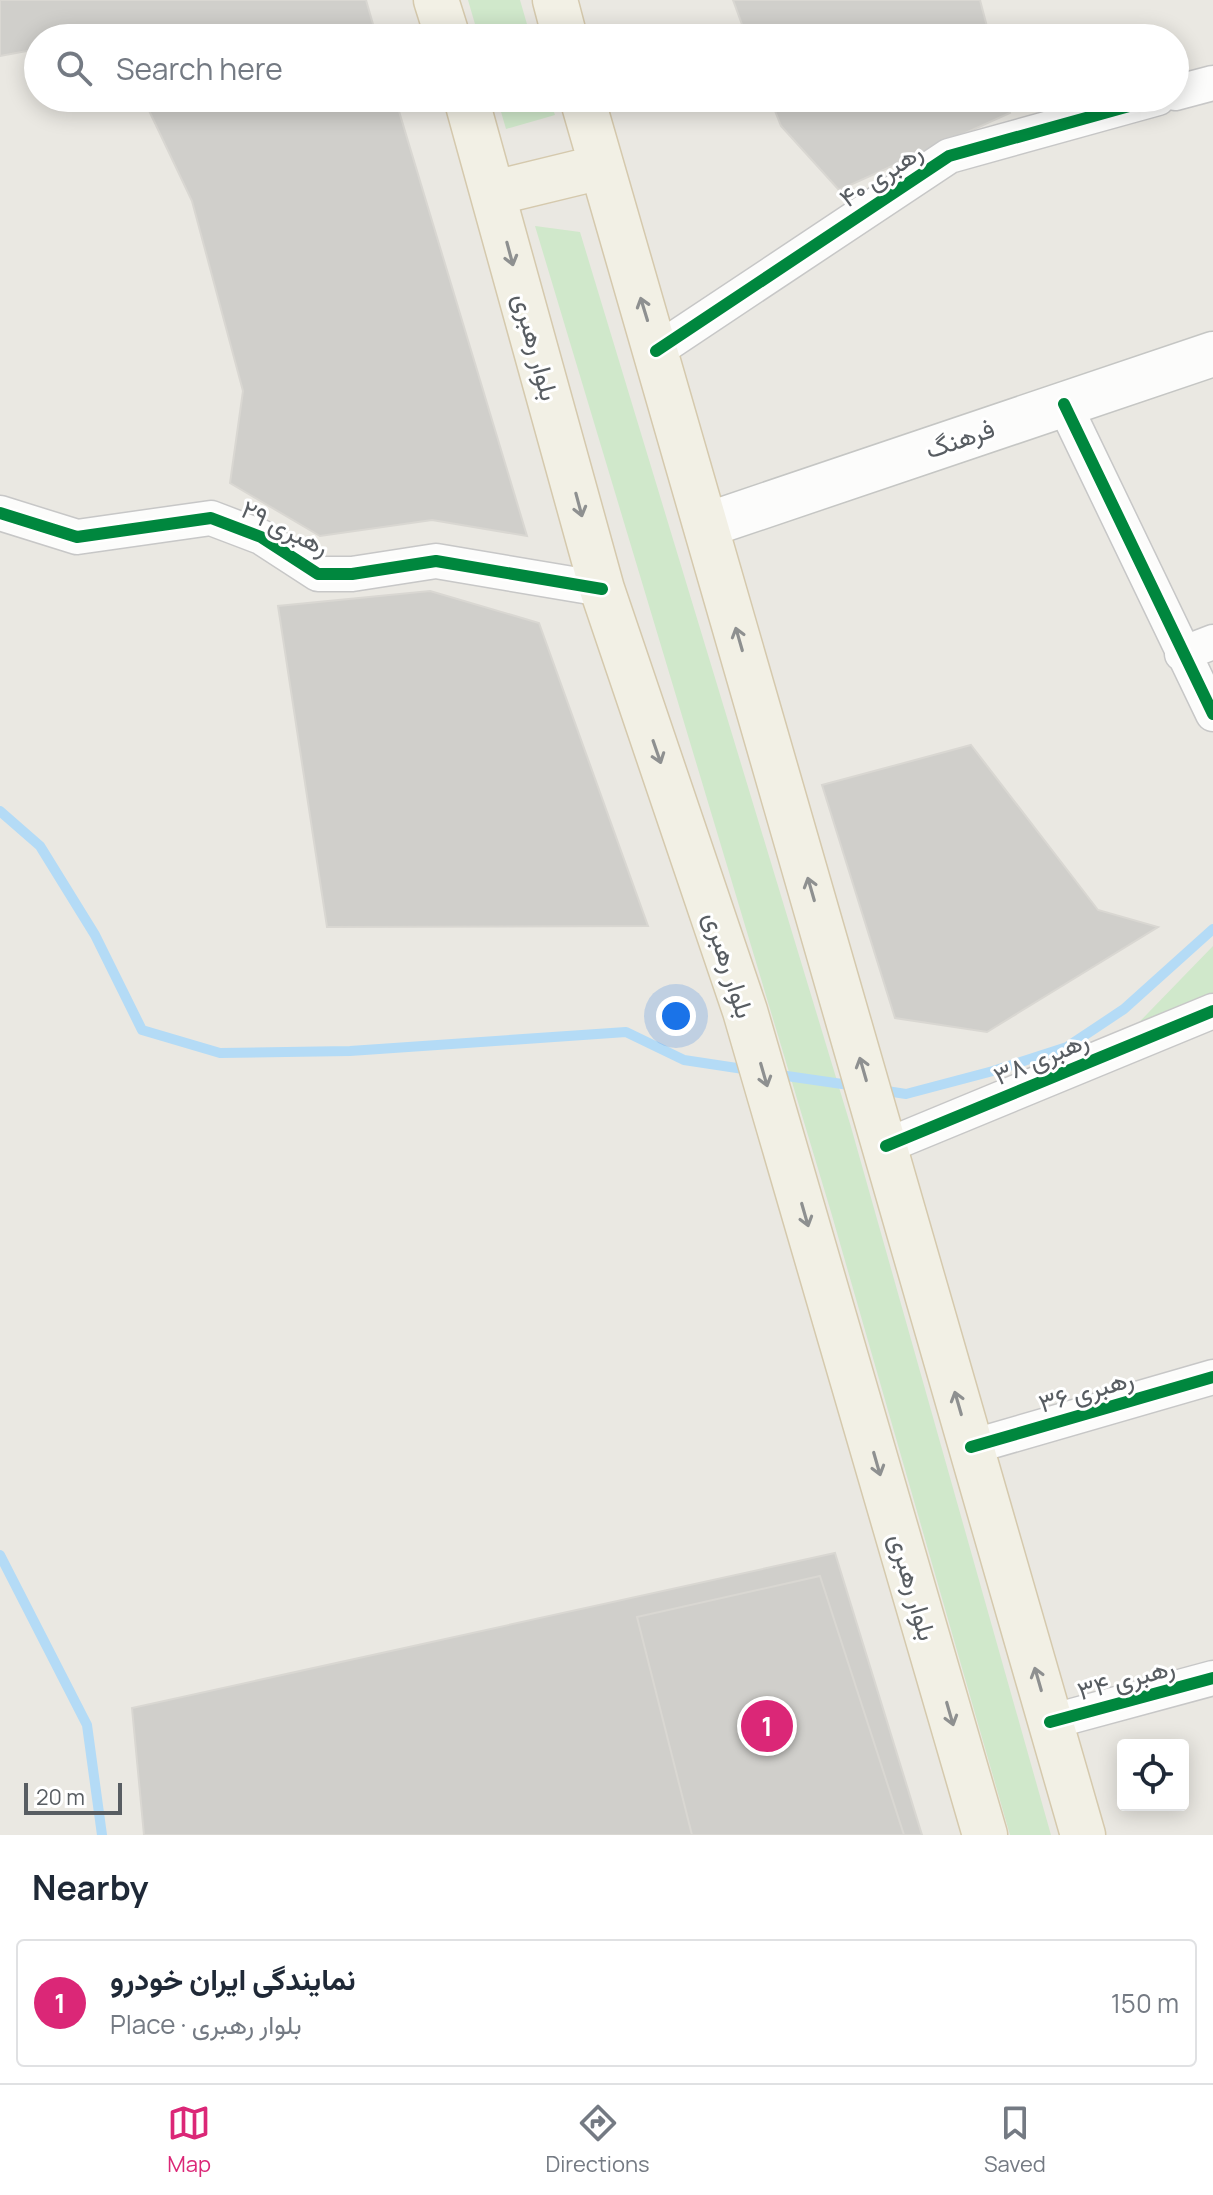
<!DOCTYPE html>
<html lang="en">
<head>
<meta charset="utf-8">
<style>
  :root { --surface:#fff; --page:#f2f2f3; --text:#1f2937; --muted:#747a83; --line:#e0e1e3; --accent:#db2777 }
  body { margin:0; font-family:Manrope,Vazirmatn,sans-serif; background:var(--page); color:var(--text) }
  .controls { position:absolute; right:24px; bottom:24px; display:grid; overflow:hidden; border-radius:8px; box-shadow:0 4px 20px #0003 }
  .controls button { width:72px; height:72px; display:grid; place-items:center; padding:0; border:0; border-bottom:2px solid var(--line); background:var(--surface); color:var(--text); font:40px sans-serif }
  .scale { position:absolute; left:24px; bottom:20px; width:98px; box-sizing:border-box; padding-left:8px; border:4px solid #585d62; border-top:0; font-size:22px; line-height:28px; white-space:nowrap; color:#585d62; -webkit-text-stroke:6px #fff; paint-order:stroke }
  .you { position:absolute; left:676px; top:1016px; width:28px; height:28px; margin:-20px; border:6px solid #fff; border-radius:50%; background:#1a73e8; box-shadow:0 0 0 12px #1a73e833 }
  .badge { display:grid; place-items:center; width:52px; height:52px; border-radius:50%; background:var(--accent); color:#fff; font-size:26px; font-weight:700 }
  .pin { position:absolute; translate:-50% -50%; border:4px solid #fff; box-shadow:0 2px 8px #0006 }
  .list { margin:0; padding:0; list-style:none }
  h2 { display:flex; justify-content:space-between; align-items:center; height:104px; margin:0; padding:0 32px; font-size:34px }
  h2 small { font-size:26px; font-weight:400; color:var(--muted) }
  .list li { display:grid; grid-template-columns:52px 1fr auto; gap:24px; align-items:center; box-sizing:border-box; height:128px; margin:0 16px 16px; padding:0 16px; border:2px solid var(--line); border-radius:8px }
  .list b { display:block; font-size:30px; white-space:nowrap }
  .list p { margin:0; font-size:26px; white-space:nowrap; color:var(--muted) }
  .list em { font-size:26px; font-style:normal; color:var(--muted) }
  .icon { flex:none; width:44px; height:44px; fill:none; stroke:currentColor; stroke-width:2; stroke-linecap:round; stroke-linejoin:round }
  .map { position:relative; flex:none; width:1213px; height:1835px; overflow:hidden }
  .search { position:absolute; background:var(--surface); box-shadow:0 4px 20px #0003; left:24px; right:24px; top:24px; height:88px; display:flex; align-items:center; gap:20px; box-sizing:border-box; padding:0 28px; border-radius:44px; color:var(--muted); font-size:30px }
  .sheet { height:248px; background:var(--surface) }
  nav { display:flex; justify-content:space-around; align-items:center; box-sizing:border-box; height:112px; border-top:2px solid var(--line); background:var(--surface); font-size:22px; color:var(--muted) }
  nav a { display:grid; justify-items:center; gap:4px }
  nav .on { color:var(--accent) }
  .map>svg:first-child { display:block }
</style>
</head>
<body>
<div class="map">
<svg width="1213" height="1835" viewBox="0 0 1213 1835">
  <rect width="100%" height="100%" fill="#eae8e2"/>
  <path fill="#d0e8cb" d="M468,0h52l11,38h-52z
    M497,98h52l6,17 -49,14z
    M535,226l45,6 271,895 200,708h-41l-179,-623z
    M1213,946v51l-97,49z"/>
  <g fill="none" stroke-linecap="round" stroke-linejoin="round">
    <path stroke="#b4dbf6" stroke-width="10" d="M0,811l40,35 55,89 47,95 78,23 130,-2 276,-19 58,28 66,10
      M773,1074l83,12
      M880,1090l26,4 87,-23 74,-24 57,-38 89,-80
      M0,1555l87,170 15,110"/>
  </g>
  <path fill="#d0cfcb" stroke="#d9d7d2" stroke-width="2" d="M0,0h366l11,38h-339v11l-38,7z
    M733,0h247l10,38h-243z
    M143,98h252l132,438 -95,-16 -112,16 -90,-53 13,-92 -51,-190z
    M770,98h236l4,15 -171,77 -58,-64z
    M430,591l109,32 109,303 -321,1 -49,-321z
    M971,745l127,165 60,17 -171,105 -92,-14 -73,-233z
    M835,1553l87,282h-778l-12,-127z
    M820,1576l84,259h-212l-55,-218z"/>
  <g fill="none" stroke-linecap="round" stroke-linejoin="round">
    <g stroke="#c7c7c7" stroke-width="37">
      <path id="minor" d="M1175,93l38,-10
        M656,351l293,-195 209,-58
        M1064,404l149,310
        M0,513l77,24 134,-19 50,19 57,37h34l84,-13 166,28
        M1182,654l31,-12
        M886,1146l327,-135
        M971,1447l242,-70
        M1050,1722l163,-44"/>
    </g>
    <g stroke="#c5c6c4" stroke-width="47">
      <path id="secondary" d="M707,525l506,-171"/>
    </g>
    <g stroke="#d5c9ad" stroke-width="47">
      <path id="primary" d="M436,0l12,38
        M555,0l10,38
        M466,98l136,491 143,422 240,824
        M582,98l501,1737
        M494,193l107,-26"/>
    </g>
    <use href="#minor" stroke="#fcfcfb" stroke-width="34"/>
    <use href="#secondary" stroke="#fcfcfb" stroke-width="44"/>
    <use href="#primary" stroke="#f2f0e5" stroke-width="44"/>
    <g stroke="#fff" stroke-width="17">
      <path id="cycleway" d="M656,351l293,-195 209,-58
        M1064,404l149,310
        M0,513l77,24 134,-19 50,19 57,37h34l84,-13 166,28
        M886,1146l327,-135
        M971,1447l242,-70
        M1050,1722l163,-44"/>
    </g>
    <use href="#cycleway" stroke="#00873e" stroke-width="12"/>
  </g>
  <defs><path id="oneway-shaft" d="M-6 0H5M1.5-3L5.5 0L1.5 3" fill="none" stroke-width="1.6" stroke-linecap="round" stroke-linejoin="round" transform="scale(2)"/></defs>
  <g stroke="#8e9090">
    <use href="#oneway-shaft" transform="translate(510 254) rotate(75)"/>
    <use href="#oneway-shaft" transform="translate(644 309) rotate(-107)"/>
    <use href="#oneway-shaft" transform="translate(579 505) rotate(75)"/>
    <use href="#oneway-shaft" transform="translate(739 639) rotate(-106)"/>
    <use href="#oneway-shaft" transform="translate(657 752) rotate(71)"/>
    <use href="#oneway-shaft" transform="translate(811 889) rotate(-106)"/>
    <use href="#oneway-shaft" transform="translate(863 1069) rotate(-106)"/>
    <use href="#oneway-shaft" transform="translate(764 1075) rotate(74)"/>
    <use href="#oneway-shaft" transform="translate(805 1215) rotate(74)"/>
    <use href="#oneway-shaft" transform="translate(958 1403) rotate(-106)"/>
    <use href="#oneway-shaft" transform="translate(877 1464) rotate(74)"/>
    <use href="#oneway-shaft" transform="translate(1038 1679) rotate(-106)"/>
    <use href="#oneway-shaft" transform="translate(950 1714) rotate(74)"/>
  </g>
  <g text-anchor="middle" stroke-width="6" stroke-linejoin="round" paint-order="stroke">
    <g font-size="26" fill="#585d62" stroke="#fff">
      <text transform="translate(881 175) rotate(-34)" y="9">رهبری ۴۰</text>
      <text transform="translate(536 347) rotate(75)" y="9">بلوار رهبری</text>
      <text transform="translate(960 439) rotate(-19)" y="9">فرهنگ</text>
      <text transform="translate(285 528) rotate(26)" y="9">رهبری ۲۹</text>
      <text transform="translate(729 965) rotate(72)" y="9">بلوار رهبری</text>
      <text transform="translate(1041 1058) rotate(-23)" y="9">رهبری ۳۸</text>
      <text transform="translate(1086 1391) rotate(-16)" y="9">رهبری ۳۶</text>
      <text transform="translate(913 1587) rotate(74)" y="9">بلوار رهبری</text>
      <text transform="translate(1126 1679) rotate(-15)" y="9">رهبری ۳۴</text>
    </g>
  </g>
</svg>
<div class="controls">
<button><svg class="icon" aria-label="locate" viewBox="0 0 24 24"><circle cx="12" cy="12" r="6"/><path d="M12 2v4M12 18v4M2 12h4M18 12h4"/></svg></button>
</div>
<div class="scale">20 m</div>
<div class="you"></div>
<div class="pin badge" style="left:767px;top:1726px">1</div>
<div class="search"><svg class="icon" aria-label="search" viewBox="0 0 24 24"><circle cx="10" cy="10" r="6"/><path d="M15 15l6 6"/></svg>Search here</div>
</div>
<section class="sheet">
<h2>Nearby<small></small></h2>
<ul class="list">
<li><span class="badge">1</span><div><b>نمایندگی ایران خودرو</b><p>Place · بلوار رهبری</p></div><em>150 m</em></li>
</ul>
</section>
<nav>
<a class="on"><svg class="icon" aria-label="map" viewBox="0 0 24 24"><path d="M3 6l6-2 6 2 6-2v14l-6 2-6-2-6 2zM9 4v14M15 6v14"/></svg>Map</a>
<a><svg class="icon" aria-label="directions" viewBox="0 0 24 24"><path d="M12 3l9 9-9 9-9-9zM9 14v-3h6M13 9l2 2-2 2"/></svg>Directions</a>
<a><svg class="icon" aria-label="saved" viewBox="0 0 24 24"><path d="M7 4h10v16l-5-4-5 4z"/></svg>Saved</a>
</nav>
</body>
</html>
